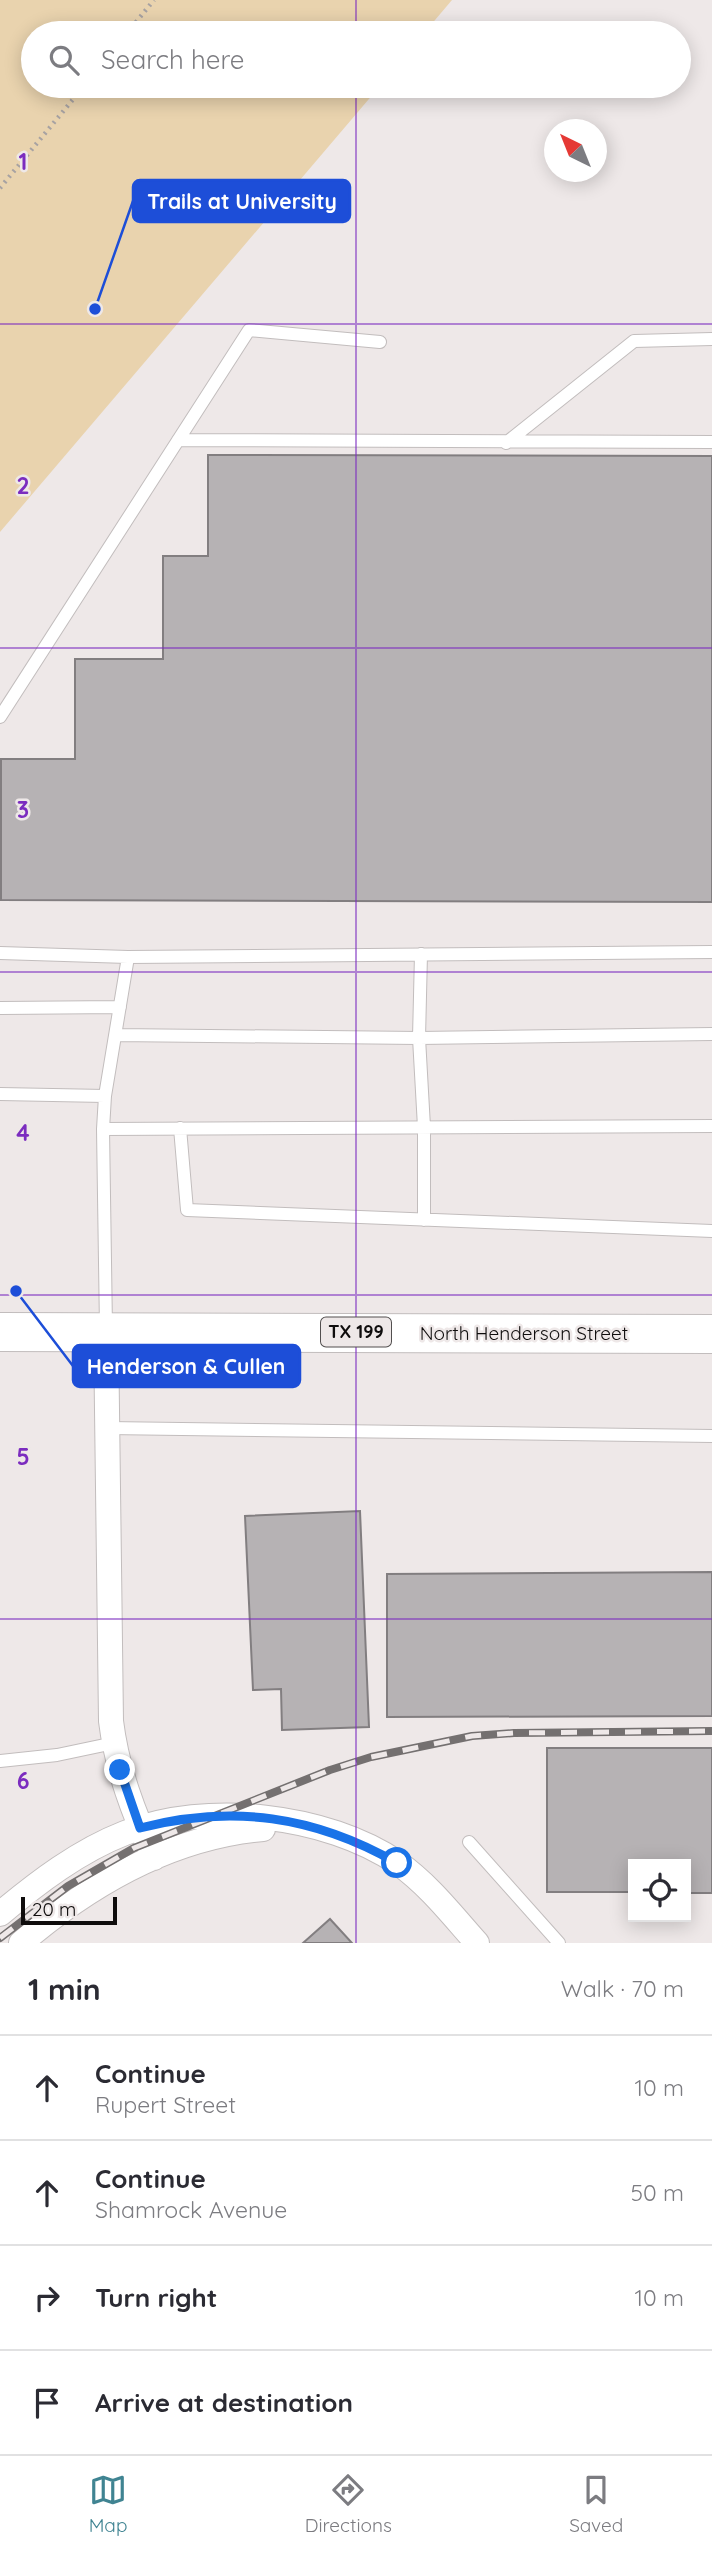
<!DOCTYPE html>
<html lang="en">
<head>
<meta charset="utf-8">
<style>
  :root { --surface:#fff; --page:#f2f2f3; --text:#2b2b33; --muted:#7c7c81; --line:#e1e1e2; --accent:#408492 }
  body { margin:0; font-family:Quicksand,sans-serif; background:var(--page); color:var(--text) }
  .controls { position:absolute; right:21px; bottom:21px; display:grid; overflow:hidden; border-radius:0px; box-shadow:0 4px 18px #0003 }
  .controls button { width:63px; height:63px; display:grid; place-items:center; padding:0; border:0; border-bottom:2px solid var(--line); background:var(--surface); color:var(--text); font:35px sans-serif }
  .compass { position:absolute; left:544px; top:119px; width:63px; height:63px; border-radius:50%; background:var(--surface); box-shadow:0 4px 18px #0003; rotate:317deg }
  .scale { position:absolute; left:21px; bottom:18px; width:96px; box-sizing:border-box; padding-left:7px; border:4px solid #0f0d0d; border-top:0; font-size:19px; line-height:24px; white-space:nowrap; color:#0f0d0d; -webkit-text-stroke:5px #eee8e8; paint-order:stroke }
  .stop { position:absolute; width:21px; height:21px; margin:-16px; border:5px solid #1a73e8; border-radius:50%; background:#fff }
  .stop.end { background:#1a73e8; border-color:#fff; box-shadow:0 2px 7px #0008 }
  .list { margin:0; padding:0; list-style:none }
  h2 { display:flex; justify-content:space-between; align-items:center; height:91px; margin:0; padding:0 28px; font-size:30px }
  h2 small { font-size:23px; font-weight:400; color:var(--muted) }
  .list li { display:grid; grid-template-columns:46px 1fr auto; gap:21px; align-items:center; box-sizing:border-box; height:105px; padding:0 28px; border-top:2px solid var(--line) }
  .list b { display:block; font-size:26px; white-space:nowrap }
  .list p { margin:0; font-size:23px; white-space:nowrap; color:var(--muted) }
  .list em { font-size:23px; font-style:normal; color:var(--muted) }
  .icon { flex:none; width:38px; height:38px; fill:none; stroke:currentColor; stroke-width:2; stroke-linecap:round; stroke-linejoin:round }
  .map { position:relative; flex:none; width:712px; height:1943px; overflow:hidden }
  .search { position:absolute; background:var(--surface); box-shadow:0 4px 18px #0003; left:21px; right:21px; top:21px; height:77px; display:flex; align-items:center; gap:18px; box-sizing:border-box; padding:0 24px; border-radius:38px; color:var(--muted); font-size:26px }
  .sheet { height:511px; background:var(--surface) }
  nav { display:flex; justify-content:space-around; align-items:center; box-sizing:border-box; height:98px; border-top:2px solid var(--line); background:var(--surface); font-size:19px; color:var(--muted) }
  nav a { display:grid; justify-items:center; gap:4px }
  nav .on { color:var(--accent) }
  .map>svg:first-child { display:block }
</style>
</head>
<body>
<div class="map">
<svg width="712" height="1943" viewBox="0 0 712 1943">
  <rect width="100%" height="100%" fill="#eee8e8"/>
  <path fill="#e9d3ae" d="M0,0h452l-28,33h-391v53h347l-380,446z"/>
  <path fill="#b6b2b4" stroke="#827e80" stroke-width="2" d="M208,455l504,1v446l-711,-2v-141h74v-100h88v-103h45z
    M360,1511l9,216 -87,3 -1,-41 -28,1 -8,-174z
    M712,1572v144l-325,1v-143z
    M547,1748h165v145h-26v-29h-53v28h-86z
    M330,1919l22,24h-49z"/>
  <g fill="none" stroke-linecap="round" stroke-linejoin="round">
    <g stroke="#c2bdbd" stroke-width="14">
      <path id="service" d="M178,440l534,2
        M506,443l128,-102 78,-2
        M0,717l249,-387 131,12
        M0,953l128,4 -23,139 -2,33 3,199
        M421,954l-2,84 293,-4
        M128,957l584,-5
        M0,1008l120,-1
        M115,1035l304,3 5,89v93
        M0,1094l105,2
        M180,1128l7,82 525,21
        M103,1129l609,-3
        M107,1428l605,8
        M0,1761l57,-6 57,-12
        M469,1842l90,101"/>
    </g>
    <g stroke="#c2bdbd" stroke-width="26">
      <path id="minor" d="M106,1332l5,389c6,49 23,93 43,137
        M0,1914c38,-32 79,-63 125,-81 82,-32 201,-19 273,30 31,22 54,52 79,80
        M21,1943c69,-59 151,-106 242,-114"/>
    </g>
    <g stroke="#c2bdbd" stroke-width="40">
      <path id="primary" d="M0,1332l712,2"/>
    </g>
    <path stroke="#a7a2a2" stroke-width="4.5" stroke-dasharray="2 5" stroke-linecap="butt" d="M127,33l27,-33
      M0,188l84,-102"/>
    <use href="#service" stroke="#fff" stroke-width="12"/>
    <use href="#minor" stroke="#fff" stroke-width="24"/>
    <use href="#primary" stroke="#fff" stroke-width="38"/>
    <g stroke="#747070" stroke-width="8">
      <path id="rail" d="M0,1938l68,-52 66,-38 196,-78 41,-13 101,-21 42,-3 198,-2"/>
    </g>
    <use href="#rail" stroke="#eee8e8" stroke-width="5" stroke-dasharray="16" stroke-linecap="butt"/>
  </g>
  <g fill="none" stroke-linecap="round" stroke-linejoin="round">
    <path stroke="#1a73e8" stroke-width="9" d="M120,1770l20,58c92,-24 175,-12 257,35"/>
  </g>
  <path fill="none" stroke="#7b2cbf" stroke-width="2" stroke-opacity="0.55" d="M356,0v33M356,86v1857M0,324h712M0,648h712M0,972h712M0,1295h712M0,1619h712"/>
  <g text-anchor="middle" stroke-width="5" stroke-linejoin="round" paint-order="stroke">
    <rect fill="#eee8e8" stroke="#524f4f" stroke-width="2" x="321" y="1317.5" width="70" height="29" rx="5"/>
    <g font-size="18" font-weight="bold" fill="#0f0d0d">
      <text x="356" y="1338">TX 199</text>
    </g>
    <g font-size="19" fill="#0f0d0d" stroke="#eee8e8">
      <text x="524" y="1340">North Henderson Street</text>
    </g>
  </g>
  <g font-size="23" text-anchor="middle" font-weight="bold" fill="#7b2cbf" stroke="#eee8e8" stroke-width="5" stroke-linejoin="round" paint-order="stroke">
    <text x="23" y="170">1</text>
    <text x="23" y="494">2</text>
    <text x="23" y="818">3</text>
    <text x="23" y="1141">4</text>
    <text x="23" y="1465">5</text>
    <text x="23" y="1789">6</text>
  </g>
  <path fill="none" stroke="#1d4ed8" stroke-width="2.5" d="M95 309L133 201M16 1291L73 1366"/>
  <g fill="#1d4ed8" stroke="#eee8e8" stroke-width="2.5">
    <circle cx="95" cy="309" r="7"/>
    <circle cx="16" cy="1291" r="7"/>
  </g>
  <g fill="#1d4ed8" stroke="#1d4ed8" stroke-width="2.5">
    <rect x="133" y="180" width="217" height="42" rx="7"/>
    <rect x="73" y="1345" width="227" height="42" rx="7"/>
  </g>
  <g font-size="21" text-anchor="middle" font-weight="bold" fill="#fff">
    <text x="242" y="209">Trails at University</text>
    <text x="186" y="1374">Henderson &amp; Cullen</text>
  </g>
</svg>
<div class="controls">
<button><svg class="icon" aria-label="locate" viewBox="0 0 24 24"><circle cx="12" cy="12" r="6"/><path d="M12 2v4M12 18v4M2 12h4M18 12h4"/></svg></button>
</div>
<svg class="compass" viewBox="-18 -18 36 36"><path d="M0-13l5 13h-10z" fill="#e53935"/><path d="M0 13l5-13h-10z" fill="#7c7c81"/></svg>
<div class="scale">20 m</div>
<div class="stop" style="left:397px;top:1863px"></div>
<div class="stop end" style="left:120px;top:1770px"></div>
<div class="search"><svg class="icon" aria-label="search" viewBox="0 0 24 24"><circle cx="10" cy="10" r="6"/><path d="M15 15l6 6"/></svg>Search here</div>
</div>
<section class="sheet">
<h2>1 min<small>Walk · 70 m</small></h2>
<ul class="list">
<li><svg class="icon" aria-label="ahead" viewBox="0 0 24 24"><path d="M12 20V5M6 11l6-6 6 6"/></svg><div><b>Continue</b><p>Rupert Street</p></div><em>10 m</em></li>
<li><svg class="icon" aria-label="ahead" viewBox="0 0 24 24"><path d="M12 20V5M6 11l6-6 6 6"/></svg><div><b>Continue</b><p>Shamrock Avenue</p></div><em>50 m</em></li>
<li><svg class="icon" aria-label="right" viewBox="0 0 24 24"><path d="M7 20v-9h11M14 6l5 5-5 5"/></svg><div><b>Turn right</b></div><em>10 m</em></li>
<li><svg class="icon" aria-label="arrive" viewBox="0 0 24 24"><path d="M6 21V4h12l-3 4 3 4H6"/></svg><div><b>Arrive at destination</b></div></li>
</ul>
</section>
<nav>
<a class="on"><svg class="icon" aria-label="map" viewBox="0 0 24 24"><path d="M3 6l6-2 6 2 6-2v14l-6 2-6-2-6 2zM9 4v14M15 6v14"/></svg>Map</a>
<a><svg class="icon" aria-label="directions" viewBox="0 0 24 24"><path d="M12 3l9 9-9 9-9-9zM9 14v-3h6M13 9l2 2-2 2"/></svg>Directions</a>
<a><svg class="icon" aria-label="saved" viewBox="0 0 24 24"><path d="M7 4h10v16l-5-4-5 4z"/></svg>Saved</a>
</nav>
</body>
</html>
